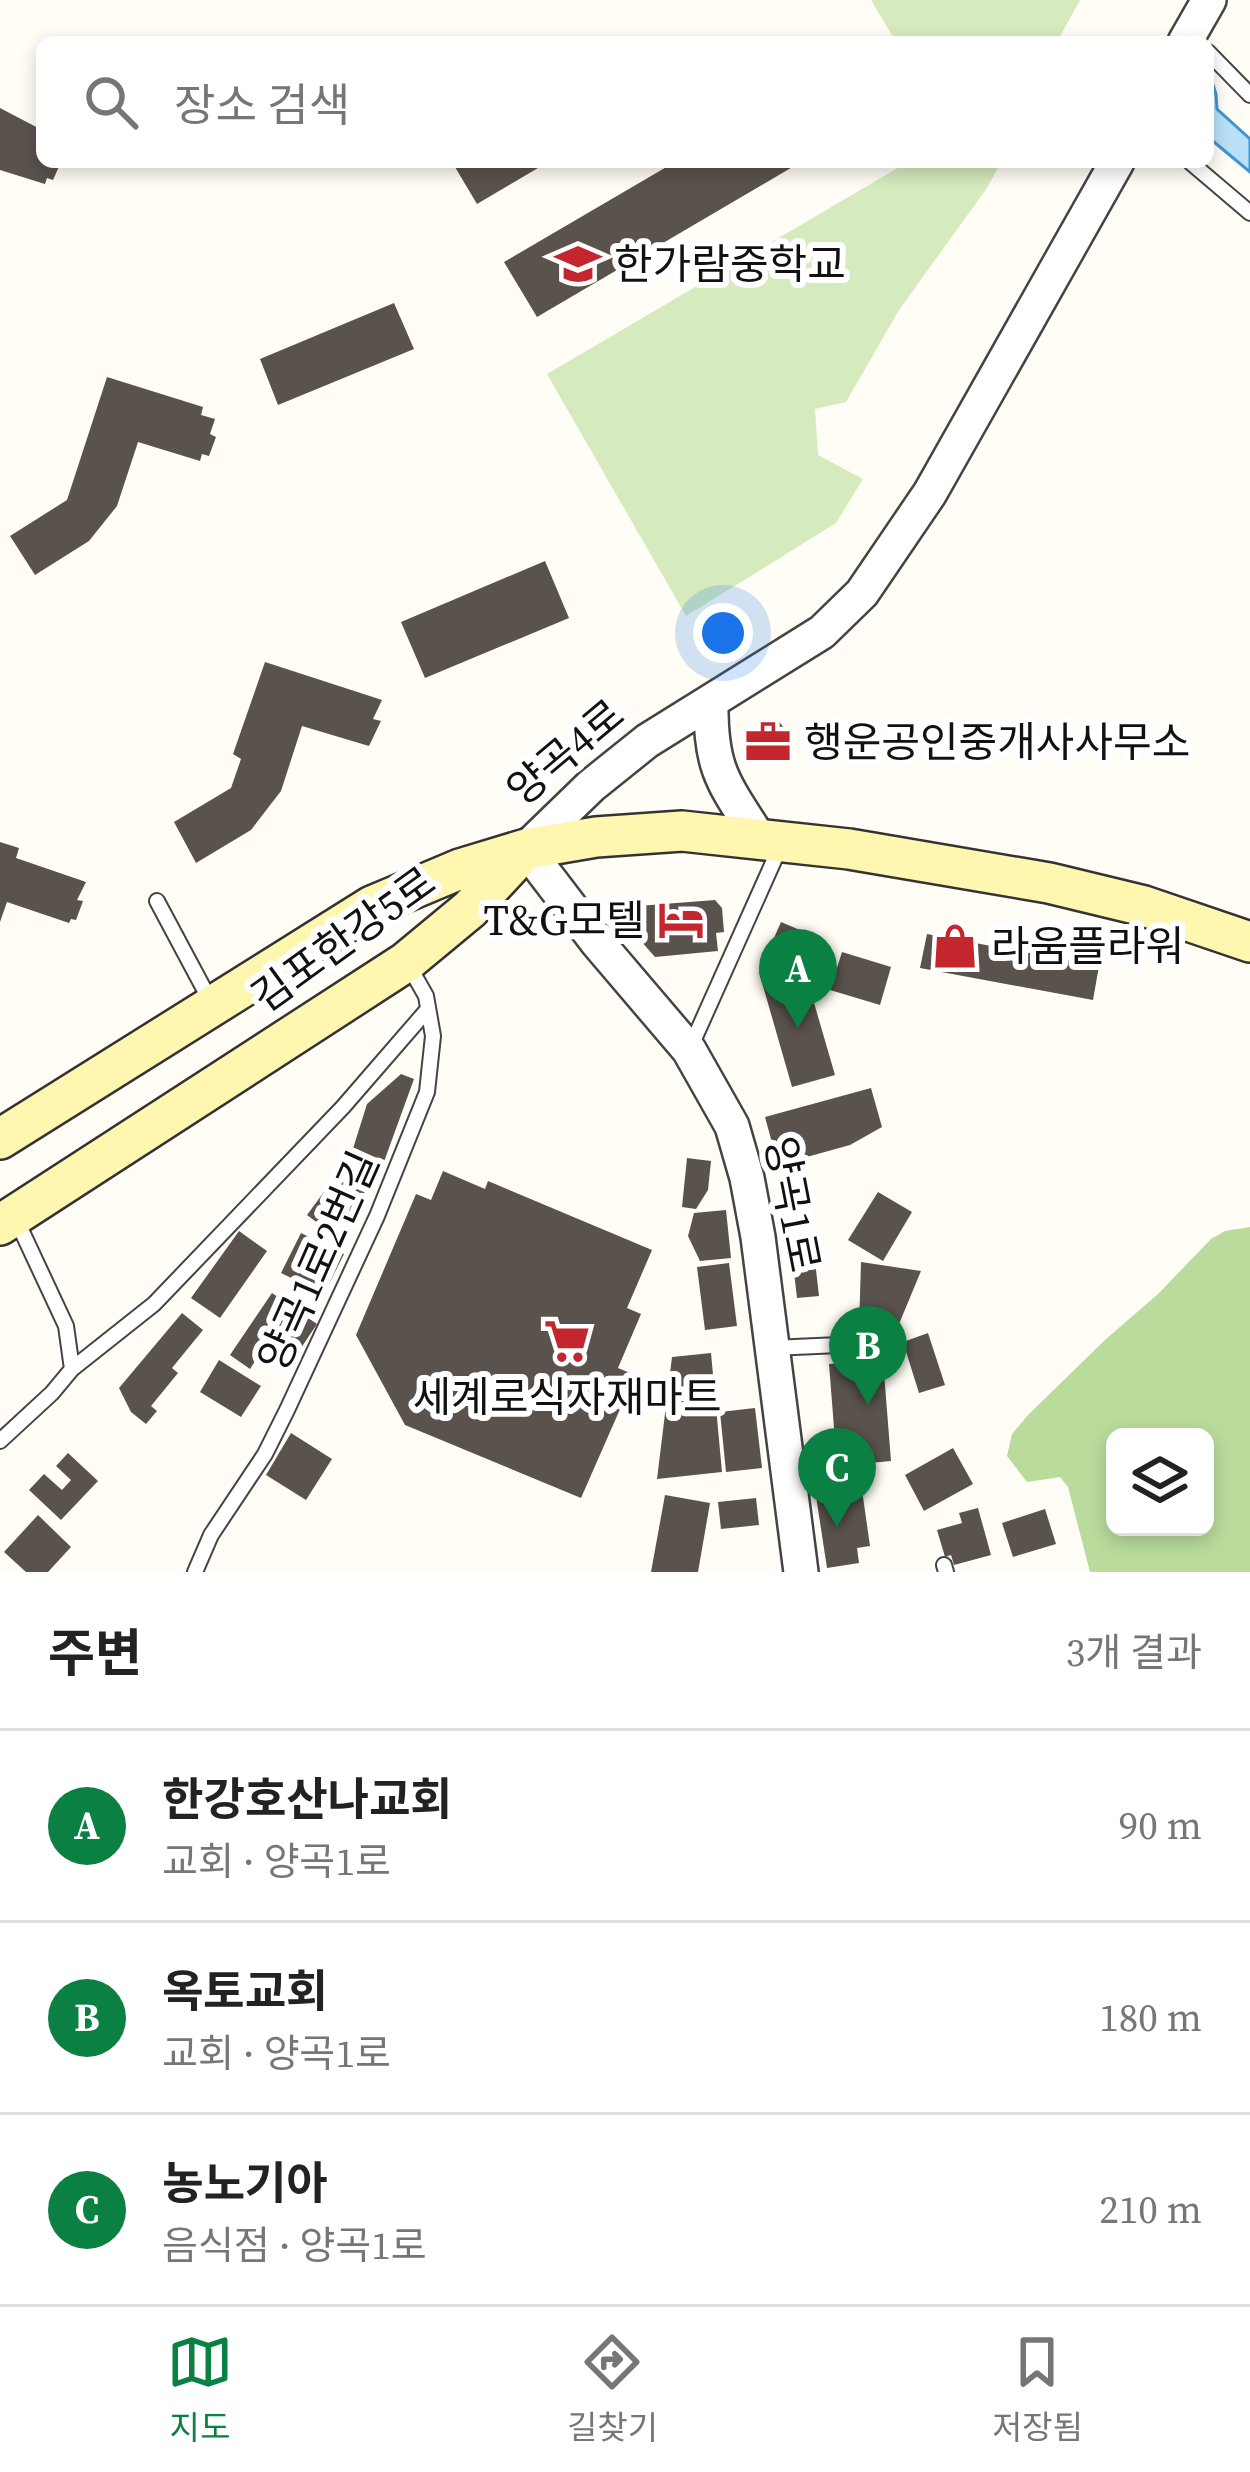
<!DOCTYPE html>
<html lang="ko">
<head>
<meta charset="utf-8">
<style>
  :root { --surface:#fff; --page:#f6f6f6; --text:#222; --muted:#767676; --line:#e0e0e0; --accent:#0b8043 }
  body { margin:0; font-family:"Source Serif 4","Noto Sans KR",serif; background:var(--page); color:var(--text) }
  .controls { position:absolute; right:36px; bottom:36px; display:grid; overflow:hidden; border-radius:18px; box-shadow:0 6px 18px #0003 }
  .controls button { width:108px; height:108px; display:grid; place-items:center; padding:0; border:0; border-bottom:3px solid var(--line); background:var(--surface); color:var(--text); font:60px sans-serif }
  .you { position:absolute; left:723px; top:633px; width:42px; height:42px; margin:-30px; border:9px solid #fff; border-radius:50%; background:#1a73e8; box-shadow:0 0 0 18px #1a73e833 }
  .badge { display:grid; place-items:center; width:78px; height:78px; border-radius:50%; background:var(--accent); color:#fff; font-size:39px; font-weight:700 }
  .pin { position:absolute; translate:-50% -99px; filter:drop-shadow(0 3px 6px #0008) }
  .pin::after { content:''; position:absolute; top:63px; width:42px; height:36px; background:inherit; clip-path:polygon(0 0,100% 0,50% 100%) }
  .list { margin:0; padding:0; list-style:none }
  h2 { display:flex; justify-content:space-between; align-items:center; height:156px; margin:0; padding:0 48px; font-size:51px }
  h2 small { font-size:39px; font-weight:400; color:var(--muted) }
  .list li { display:grid; grid-template-columns:78px 1fr auto; gap:36px; align-items:center; box-sizing:border-box; height:192px; padding:0 48px; border-top:3px solid var(--line) }
  .list b { display:block; font-size:45px; white-space:nowrap }
  .list p { margin:0; font-size:39px; white-space:nowrap; color:var(--muted) }
  .list em { font-size:39px; font-style:normal; color:var(--muted) }
  .icon { flex:none; width:66px; height:66px; fill:none; stroke:currentColor; stroke-width:2; stroke-linecap:round; stroke-linejoin:round }
  .map { position:relative; flex:none; width:1250px; height:1572px; overflow:hidden }
  .search { position:absolute; background:var(--surface); box-shadow:0 6px 18px #0003; left:36px; right:36px; top:36px; height:132px; display:flex; align-items:center; gap:30px; box-sizing:border-box; padding:0 42px; border-radius:18px; color:var(--muted); font-size:45px }
  .sheet { height:732px; background:var(--surface) }
  nav { display:flex; justify-content:space-around; align-items:center; box-sizing:border-box; height:168px; border-top:3px solid var(--line); background:var(--surface); font-size:33px; color:var(--muted) }
  nav a { display:grid; justify-items:center; gap:6px }
  nav .on { color:var(--accent) }
  .map>svg:first-child { display:block }
</style>
</head>
<body>
<div class="map">
<svg width="1250" height="1572" viewBox="0 0 1250 1572">
  <rect width="100%" height="100%" fill="#fffdf5"/>
  <path fill="#d5ebbd" d="M871,0h209l-23,42h-161z
    M908,162h93l-14,26 -88,122 -53,92 -31,7 3,46 45,24 -27,44 -150,93 -139,-242z"/>
  <path fill="#b9dc9c" fill-rule="evenodd" d="M1250,1227v345h-160l-22,-85 -8,-10 -33,5 -20,-26 5,-22 16,-19 78,-76 52,-45 53,-55 14,-8zM1115,1437h90v90h-90z"/>
  <path fill="#b9e0f7" stroke="#3f96cf" stroke-width="3" d="M1208,69l8,25 1,15 33,30v33l-42,-35z"/>
  <path fill="#5a524d" d="M0,108l42,22v32h19l-8,18 -6,-2 -2,6 -45,-14z
    M452,162h96l-71,42z
    M675,162h126l-264,155 -33,-55z
    M394,303l20,46 -136,56 -18,-46z
    M107,377l96,30 -2,8 14,4 -5,15 6,3 -7,19 -7,-2 -2,7 -62,-19 -21,64 -28,35 -54,34 -25,-39 57,-36z
    M545,561l24,57 -144,60 -24,-56z
    M265,662l117,38 -9,19 8,2 -12,25 -67,-20 -21,65 -30,39 -55,33 -22,-41 57,-34 10,-29 -8,-5z
    M777,719l15,19 -33,25 -15,-18z
    M0,842l19,6 -3,10 70,24 -9,18 6,1 -7,19 -5,-1 -2,4 -62,-21 -7,20z
    M715,900l7,8 2,24 -8,1 2,18 -63,6 -15,-17 -2,-34z
    M781,922l45,19 -18,41 27,93 -43,12 -33,-115z
    M927,934l172,32 -6,34 -173,-32z
    M842,952l49,15 -11,38 -50,-15z
    M401,1074l13,5 -33,91 -40,55 -11,-8 -7,10 -16,-12 44,-60 16,-51z
    M871,1088l11,39 -32,18 -72,20 -13,-48z
    M687,1158l24,3 -3,29 -12,19 -14,-2z
    M443,1171l42,18 3,-8 164,69 -25,58 14,6 -23,54 17,7 -54,123 -176,-73 -49,-90 60,-141 15,6z
    M878,1192l34,20 -29,49 -35,-21z
    M726,1210l5,48 -31,3 -12,-25 6,-23z
    M239,1231l28,20 -47,67 -29,-20z
    M301,1233l43,21 -20,40 -43,-21z
    M815,1261l4,35 -22,2 -4,-34z
    M861,1262l60,9 -22,53 -40,5z
    M729,1263l8,63 -32,4 -8,-63z
    M272,1293l45,31 -22,33 -26,-17 -19,29 -20,-14z
    M182,1313l21,17 -31,38 6,5 -27,33 6,5 -11,13 -15,-12 -12,-24z
    M928,1333l17,52 -26,8 -16,-51z
    M711,1353l11,119 -65,7 15,-122z
    M219,1360l42,26 -20,31 -41,-25z
    M883,1360l8,101 -54,5 -8,-102z
    M755,1408l7,60 -36,4 -6,-60z
    M291,1433l41,26 -26,41 -40,-25z
    M953,1448l20,36 -49,27 -19,-36z
    M68,1453l30,28 -37,39 -32,-30 15,-16 18,16 9,-10 -15,-14z
    M862,1490l8,56 -13,2 2,15 -32,5 -11,-72z
    M665,1495l45,8 -12,69h-47z
    M756,1498l3,27 -38,4 -3,-27z
    M978,1508l13,47 -37,10 -3,-10 -6,2 -8,-27 25,-7 -3,-10z
    M1045,1509l11,35 -43,13 -11,-34z
    M38,1515l33,32 -23,25h-22l-22,-20z"/>
  <g fill="none" stroke-linecap="round" stroke-linejoin="round">
    <g stroke="#444" stroke-width="18">
      <path id="service" d="M1208,52l42,43
        M1190,162l60,51
        M157,901l55,103
        M691,1046l89,-199
        M772,1348l112,-5
        M72,1369l82,-65 189,-197 85,-98
        M0,1441l52,-48 20,-24 -6,-43 -49,-105
        M944,1565l2,7
        M195,1572l16,-37 54,-81 22,-44 90,-194 50,-124 6,-56 -7,-40 -17,-30"/>
    </g>
    <g stroke="#444" stroke-width="38">
      <path id="tertiary" d="M1185,42l24,-42
        M711,701c-1,68 12,81 47,136
        M801,1572l-43,-335 -11,-59 -15,-52 -43,-76 -92,-108 -71,-93 65,-63 56,-45 175,-109 40,-39 68,-100 187,-331"/>
    </g>
    <g stroke="#333" stroke-width="44">
      <path id="secondary" d="M0,1139l372,-233 88,-37 66,-20 70,-12 86,-6 167,18 200,34 95,23 106,36
        M0,1225l406,-263 64,-53 52,-56"/>
    </g>
    <use href="#service" stroke="#fff" stroke-width="14"/>
    <use href="#tertiary" stroke="#fff" stroke-width="33"/>
    <use href="#secondary" stroke="#fff6b0" stroke-width="39"/>
  </g>
  <defs>
    <g id="school-bare" transform="scale(3.6)"><path d="M0-5L7-2L0 1L-7-2ZM-4 1L0 2.5L4 1V4Q0 6-4 4Z" fill="#c4262e" stroke="#fff" stroke-width="2.5" paint-order="stroke"/></g>
    <g id="office-bare" transform="scale(3.6)"><path d="M-6-3h4V-5.5h4V-3h4V5H-6ZM-1-4.5V-3h2v-1.5ZM-6 0V1H6V0Z" fill="#c4262e" stroke="#fff" stroke-width="2.5" paint-order="stroke"/></g>
    <g id="hotel-bare" transform="scale(3.6)"><path d="M-6-4.5h1.5V1H6V5H4.5V3h-9V5H-6ZM-4 0a1.8 1.8 0 1 1 3.6 0ZM.5 0V-2.5h3Q6-2.5 6 0Z" fill="#c4262e" stroke="#fff" stroke-width="2.5" paint-order="stroke"/></g>
    <g id="shop-bare" transform="scale(3.6)"><path d="M-5-2.5h2.3a2.7 3.5 0 0 1 5.4 0H5L5.5 6h-11ZM-1.5-2.5h3a1.5 2.3 0 0 0-3 0Z" fill="#c4262e" stroke="#fff" stroke-width="2.5" paint-order="stroke"/></g>
    <g id="supermarket-bare" transform="scale(3.6)"><path d="M-6-5.5h2.5l.6 2H6L4.5 2H-2.5L-4.4-4H-6ZM-1.5 3.2a1.3 1.3 0 1 0 .1 0ZM3 3.2a1.3 1.3 0 1 0 .1 0Z" fill="#c4262e" stroke="#fff" stroke-width="2.5" paint-order="stroke"/></g>
  </defs>
  <g fill-rule="evenodd">
    <use href="#school-bare" x="578" y="264"/>
    <use href="#office-bare" x="768" y="742"/>
    <use href="#hotel-bare" x="681" y="920"/>
    <use href="#shop-bare" x="955" y="946"/>
    <use href="#supermarket-bare" x="567" y="1341"/>
  </g>
  <g text-anchor="middle" stroke-width="12" stroke-linejoin="round" paint-order="stroke">
    <g font-size="42" fill="#111" stroke="#fff" text-anchor="start">
      <text x="614" y="279">한가람중학교</text>
      <text x="804" y="757">행운공인중개사사무소</text>
      <text x="645" y="935" text-anchor="end">T&amp;G모텔</text>
      <text x="991" y="961">라움플라워</text>
      <text x="567" y="1412" text-anchor="middle">세계로식자재마트</text>
    </g>
    <g font-size="42" fill="#111" stroke="#fff">
      <text transform="translate(565 752) rotate(-40)" y="15">양곡4로</text>
      <text transform="translate(343 939) rotate(-36)" y="15">김포한강5로</text>
      <text transform="translate(793 1204) rotate(79)" y="15">양곡1로</text>
      <text transform="translate(318 1261) rotate(-66)" y="15">양곡1로2번길</text>
    </g>
  </g>
</svg>
<div class="controls">
<button><svg class="icon" aria-label="layers" viewBox="0 0 24 24"><path d="M12 4l9 5-9 5-9-5zM3 14l9 5 9-5"/></svg></button>
</div>
<div class="you"></div>
<div class="pin badge" style="left:798px;top:1028px">A</div>
<div class="pin badge" style="left:868px;top:1405px">B</div>
<div class="pin badge" style="left:837px;top:1527px">C</div>
<div class="search"><svg class="icon" aria-label="search" viewBox="0 0 24 24"><circle cx="10" cy="10" r="6"/><path d="M15 15l6 6"/></svg>장소 검색</div>
</div>
<section class="sheet">
<h2>주변<small>3개 결과</small></h2>
<ul class="list">
<li><span class="badge">A</span><div><b>한강호산나교회</b><p>교회 · 양곡1로</p></div><em>90 m</em></li>
<li><span class="badge">B</span><div><b>옥토교회</b><p>교회 · 양곡1로</p></div><em>180 m</em></li>
<li><span class="badge">C</span><div><b>농노기아</b><p>음식점 · 양곡1로</p></div><em>210 m</em></li>
</ul>
</section>
<nav>
<a class="on"><svg class="icon" aria-label="map" viewBox="0 0 24 24"><path d="M3 6l6-2 6 2 6-2v14l-6 2-6-2-6 2zM9 4v14M15 6v14"/></svg>지도</a>
<a><svg class="icon" aria-label="directions" viewBox="0 0 24 24"><path d="M12 3l9 9-9 9-9-9zM9 14v-3h6M13 9l2 2-2 2"/></svg>길찾기</a>
<a><svg class="icon" aria-label="saved" viewBox="0 0 24 24"><path d="M7 4h10v16l-5-4-5 4z"/></svg>저장됨</a>
</nav>
</body>
</html>
